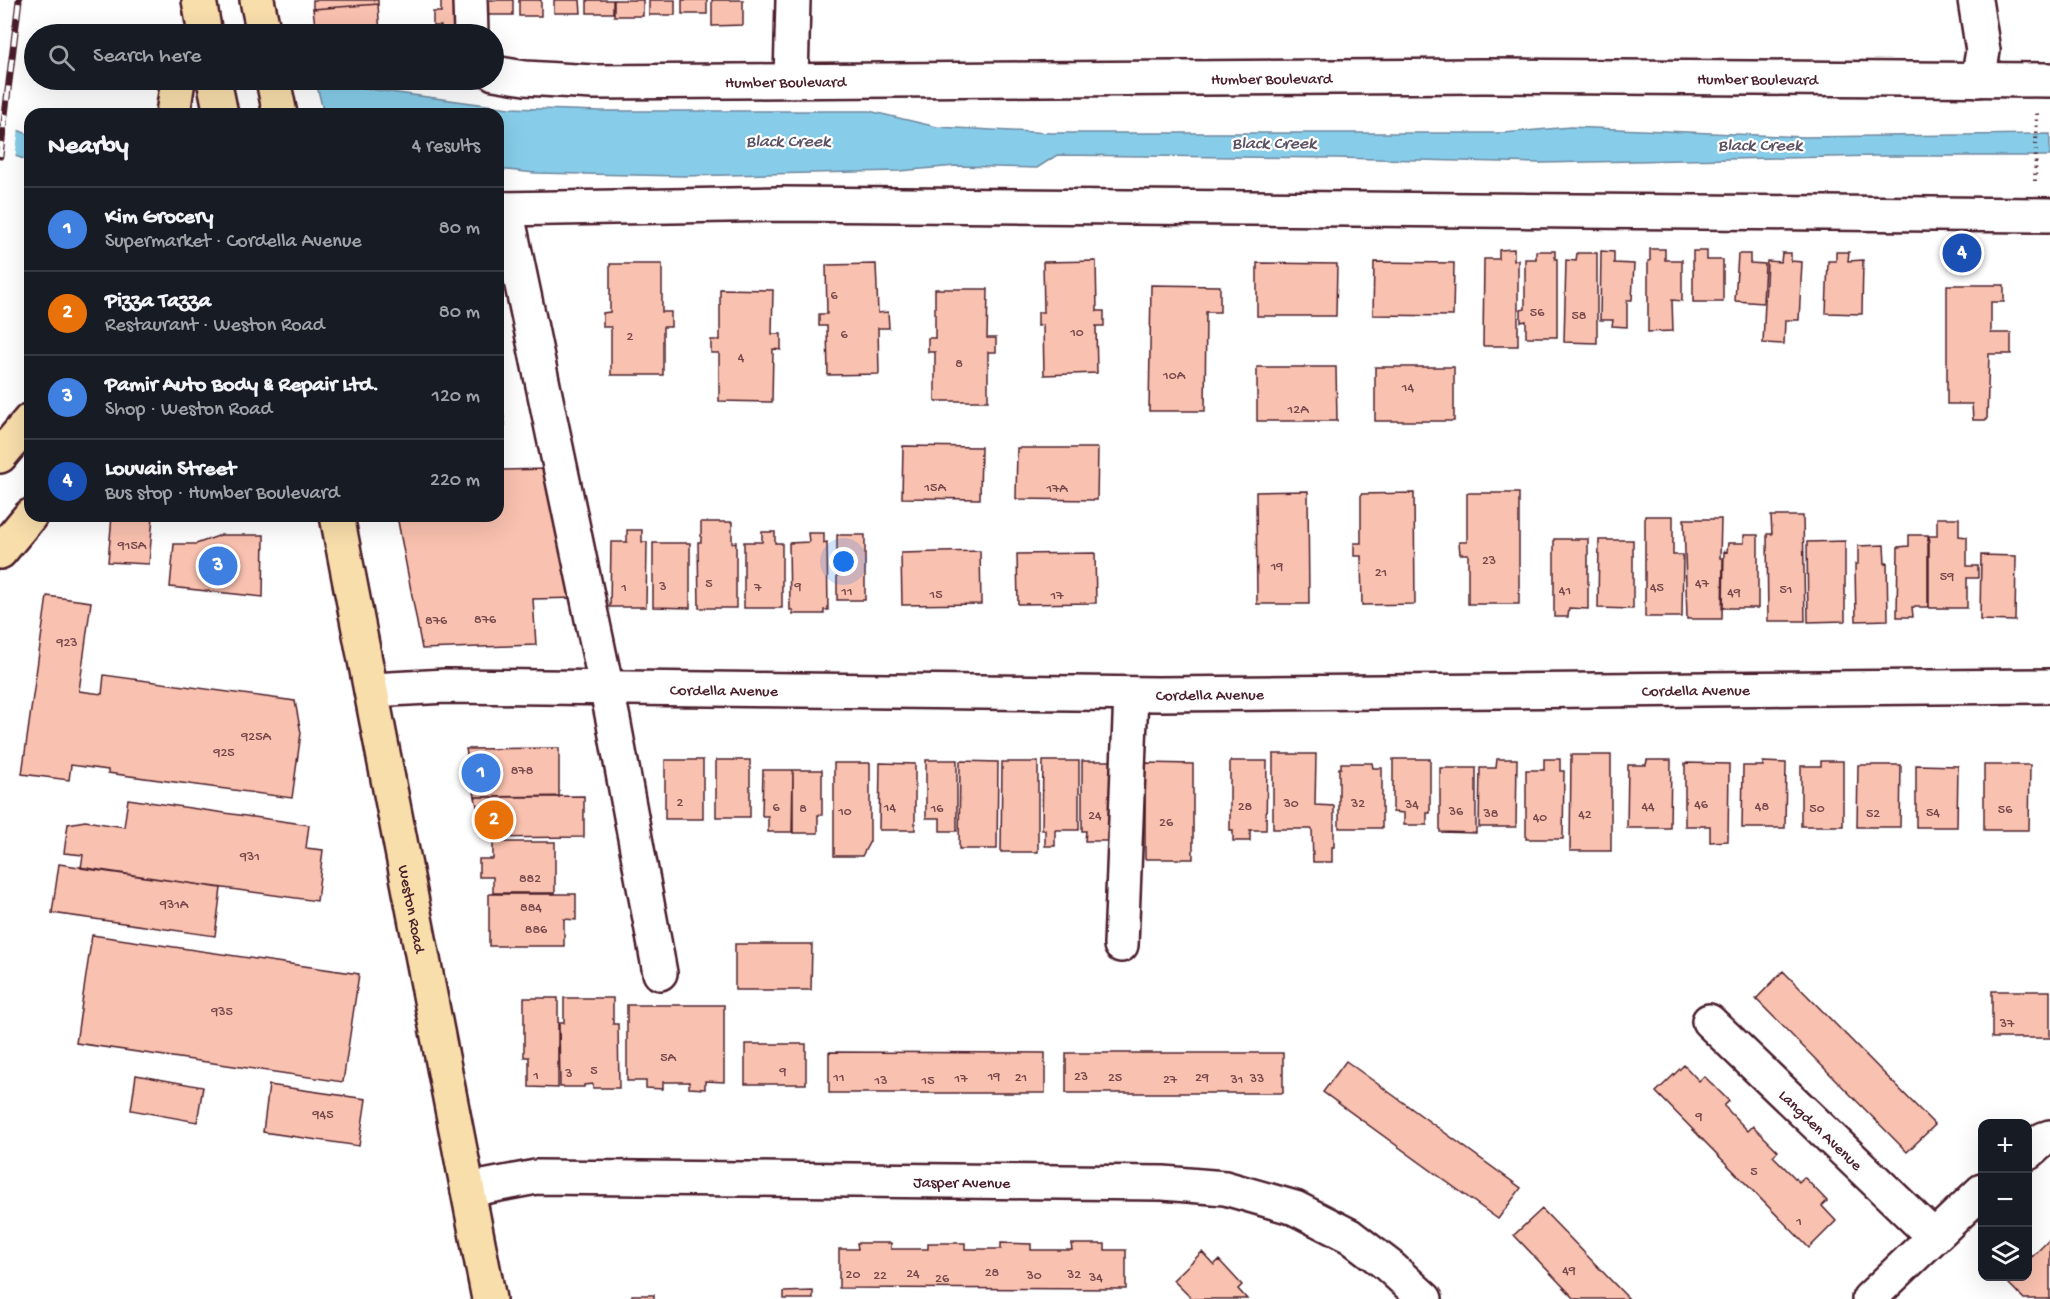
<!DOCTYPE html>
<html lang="en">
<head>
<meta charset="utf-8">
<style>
  :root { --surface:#171b24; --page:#242831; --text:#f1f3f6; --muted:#9ea1a6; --line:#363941; --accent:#ea580c }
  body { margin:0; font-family:"Gochi Hand",sans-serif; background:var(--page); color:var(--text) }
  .controls { position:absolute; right:18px; bottom:18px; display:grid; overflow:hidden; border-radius:12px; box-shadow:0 6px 24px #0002 }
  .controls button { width:54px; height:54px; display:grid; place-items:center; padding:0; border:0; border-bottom:2px solid var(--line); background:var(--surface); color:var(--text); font:30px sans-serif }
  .you { position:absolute; left:844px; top:562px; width:21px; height:21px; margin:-15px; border:4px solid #fff; border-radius:50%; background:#1a73e8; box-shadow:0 0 0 9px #1a73e833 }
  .badge { display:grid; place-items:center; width:39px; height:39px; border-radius:50%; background:var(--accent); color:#fff; font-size:20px; font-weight:700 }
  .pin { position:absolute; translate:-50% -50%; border:3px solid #fff; box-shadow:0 2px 6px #0006 }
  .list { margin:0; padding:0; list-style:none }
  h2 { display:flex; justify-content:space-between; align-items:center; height:78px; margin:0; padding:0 24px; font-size:26px }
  h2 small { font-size:20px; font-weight:400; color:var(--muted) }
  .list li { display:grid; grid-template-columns:39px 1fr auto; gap:18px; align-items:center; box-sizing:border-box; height:84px; padding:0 24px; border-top:2px solid var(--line) }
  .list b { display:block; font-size:22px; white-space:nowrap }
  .list p { margin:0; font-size:20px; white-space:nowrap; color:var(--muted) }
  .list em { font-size:20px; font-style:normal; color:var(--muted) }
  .icon { flex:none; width:33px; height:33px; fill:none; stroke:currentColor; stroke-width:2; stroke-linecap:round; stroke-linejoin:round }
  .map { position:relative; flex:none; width:2050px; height:1299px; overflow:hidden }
  .search { position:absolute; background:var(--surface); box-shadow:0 6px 24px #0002; left:24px; top:24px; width:480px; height:66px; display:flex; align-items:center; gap:15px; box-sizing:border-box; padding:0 21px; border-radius:33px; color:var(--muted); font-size:22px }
  .panel { position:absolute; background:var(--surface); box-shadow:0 6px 24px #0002; left:24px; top:108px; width:480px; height:414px; border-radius:18px }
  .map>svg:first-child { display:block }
</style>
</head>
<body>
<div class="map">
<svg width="2050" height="1299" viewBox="0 0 2050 1299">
  <rect width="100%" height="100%" fill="#fff"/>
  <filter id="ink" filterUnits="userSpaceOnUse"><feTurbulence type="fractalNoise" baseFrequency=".0167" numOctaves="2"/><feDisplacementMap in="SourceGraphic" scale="12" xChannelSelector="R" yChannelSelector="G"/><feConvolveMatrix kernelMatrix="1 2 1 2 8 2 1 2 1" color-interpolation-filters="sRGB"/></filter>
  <g filter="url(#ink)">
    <path fill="#87cde9" stroke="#6f879d" stroke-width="1.5" d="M316,82l193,26 91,3h269l68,16 114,6h453l66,-6 234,10 246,-3v22h-174l-335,7 -205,-5 -279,-3 -20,13 -81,-2 -57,5 -216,5 -148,-3 -37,-4v-55h-174z
      M0,123l30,12v26l-30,-10z"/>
    <path fill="#fff" d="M0,120l19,7 -4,32 -15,-5z"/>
    <path fill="#f9c1af" stroke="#4a1f2b" stroke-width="1.5" d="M313,0h65v4l-65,5z
      M441,0h22v32h-22v-6h-8v-14h8z
      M481,0h32v15h-32z
      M519,0h22v16h-22z
      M554,0h26l1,13h-27z
      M587,0h26v13h-26z
      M614,0h29v16h-29z
      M649,0h26v15h-26z
      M682,0h25v14h-25z
      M712,0h31v25l-31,1z
      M378,4l2,30h-64l-3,-25z
      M1514,249v11h4v86h-35l1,-87h15v-9z
      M1650,249h15v11h17v41l-10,-1 1,31 -25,1v-71h2z
      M1536,251h19v8h2v78h-31v-16l-5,1v-12l4,-1v-50h11z
      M1601,251l13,1v11l20,1 -2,36h-5v27l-15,-1 1,-6h-13z
      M1693,251h14v9h16v42h-30z
      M1836,252h13l-1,9 15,-1 -1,54 -36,-1 2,-52h8z
      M1577,253h20v90l-33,-1 2,-82 10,1z
      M1782,253h9v8l11,1 -3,58h-14l-1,24 -21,-1 4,-82 14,1z
      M1738,254h12v9l15,1 -2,39 -28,-2z
      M1096,261l1,50h7v15h-8l1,47 -53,2 -1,-50 -5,1v-14h6l-1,-50z
      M1374,262l80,1 -1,53 -80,-1z
      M1257,263l80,1 -1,52h-79z
      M610,264h52v48h9v15h-8v48h-52v-48h-8v-14l7,-1z
      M876,264l2,49 10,-1 1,16h-11l1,46 -51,1 -1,-49h-8v-12h8l-1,-49z
      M1151,285l69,1v26h-14l-1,99h-56z
      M1947,285h57v17h-13v31h20v21h-22l-2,66h-14l-1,-16h-25z
      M720,289l53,1 -1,44h9v16l-8,-1 -1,53 -53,-1v-48h-8v-13h9z
      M935,289h53l-1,49h9v14h-8v49h-53v-49h-7v-14h7z
      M1257,367h79l1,54h-80z
      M1375,367h79v54h-79z
      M498,385l7,40h-7z
      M903,446l78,1 -1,52 -78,-1z
      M1017,448h81l-1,52 -81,-1z
      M550,469l26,129 -43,1 3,46 -114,4 -25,-133h101v-46z
      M1308,491l1,113h-52l-1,-112z
      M1414,493l1,111 -53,1 -1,-49h-7v-13h7v-49z
      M1467,493h52v111h-51v-50h-8l-1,-12h8z
      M112,516h41l-4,48 -41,-2z
      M1645,516h28v39h10l-1,62h-37z
      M1771,516h32l2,105h-37l-1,-87h5z
      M1937,518h22v18l8,1v29h11v12h-11v30h-38v-72h8z
      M1684,519h37l-1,39h3l-1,61h-35z
      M701,522h31v21l4,-1v66h-37l-1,-66h3z
      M627,530h15v12h5l-1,65h-36l1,-65h16z
      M762,532h13v11h7v65h-38v-66h18z
      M808,533h16v10l3,-1 1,68h-4v4h-31v-4h-3l-1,-67 20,-1z
      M221,535h43l-1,62 -93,-10 4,-43h22z
      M837,535h28v65h-28z
      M1744,535h14v73h-35l1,-57 3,1 1,-9h16z
      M1909,535h19v72h-16l1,10h-16l1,-70 11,-1z
      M1554,539h34v70l-19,-1 -1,9h-14z
      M1599,540h34v69l-35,-1z
      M1845,541v80l-37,1 -1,-80z
      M653,543h37v65l-37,-1z
      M1884,545l1,19 2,-1 1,57 -32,1 -1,-57h3v-18z
      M980,551l1,53 -79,1 -1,-52z
      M1095,553l1,50 -78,1 -1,-50z
      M1981,555l35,1 -1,65 -35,-1z
      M47,596l44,6 -12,89 23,3 2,-19 191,26 6,32 -9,65 -184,-25v-3l-37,-5 -2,15 -47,-6z
      M559,748v49h-84l-9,-48z
      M1273,754h43l-1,51 19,1v41h-2v15h-19l-1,-33h-39z
      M1571,755h40v96h-41z
      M1393,759h37v54h-3v12h-23v-12l-11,-1z
      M1497,759h20l-1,68h-37l1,-59h16z
      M1544,759h16v12h4l-1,68h-37v-69h18z
      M665,760h38v59h-38z
      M716,760h34v57h-34z
      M926,760h31v71h-17v-13h-14z
      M1647,760h24l-1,68h-43l1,-63h18z
      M960,761l38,1 -1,87h-38z
      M1043,761h36v69h-24v16h-10v-16h-3z
      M1082,761h37l-3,80h-31l1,-10h-4z
      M1230,761h37l-1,69h-16v11h-17v-11h-3z
      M1821,761h22v65h-42v-60h20z
      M1002,762h36v90h-37z
      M1763,762l23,1 -1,65h-43l1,-62h20z
      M834,763h36v78l-8,15h-28z
      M880,763l35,1v66h-36z
      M1145,763l48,1v95h-48z
      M1341,763h31l1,5h9v60h-43v-60h2z
      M1685,763l44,1 -1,77 -18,1v-16h-25z
      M1858,765h43l-1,62h-43z
      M1916,765l42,1 -1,61h-41z
      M1984,765h46l-1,65h-45z
      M1440,768h36v65l-36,-1z
      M763,770h30l-1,62h-24v-16h-6z
      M793,770h29v45h-4v18h-25z
      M584,796v41l-100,1 -9,-41z
      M128,799l181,26 -3,23 17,2 -6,51 -236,-33 2,-13 -19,-2 4,-29 17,-3 39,6z
      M493,842h62v51h-62v-16h-14v-18h14z
      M59,864l162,24 -6,48 -163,-23z
      M489,894h87v26l-12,-1v27h-75z
      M92,935l267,39 -16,108 -267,-39z
      M735,944h77l-1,46h-76z
      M1783,971l152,154 -28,27 -151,-153z
      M1992,991h58v47h-58z
      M524,998h34v90l-29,-1v-30h-5z
      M564,998h49v26h5l1,64h-26v-4l-9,1v2h-24l-1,-64h5z
      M627,1005h97v77l-19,-1v8l-16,-1v-6h-26v7l-17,-1v-7h-19z
      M745,1044h61v40h-61z
      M829,1052l216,1v40h-216z
      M1066,1053h217v40h-217z
      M1346,1061l175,127 -23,31 -175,-127z
      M1684,1065l15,16 5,-5 25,25 -5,5 24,25 5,-5 25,25 -5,5 26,26 5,-5 23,24 -5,5 14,15 -27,27 -153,-156z
      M136,1075l67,12 -6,35 -66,-12z
      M269,1085l97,14 -7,47 -96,-14z
      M1542,1209l87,90h-54l-61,-64z
      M2050,1239v60h-26l-17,-17 5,-6h16v-24l4,5z
      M857,1243h34v6h37v-6h37v6h36v-6l30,1v6h41l-1,-6h34v6h21v39l-287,-1v-39h19z
      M1202,1252l12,13 5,-5 23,25 -4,4 9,10h-55l-19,-19z
      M813,1291v8h-29v-7z
      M632,1295h22v4h-22z"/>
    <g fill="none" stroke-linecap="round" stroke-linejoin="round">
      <g stroke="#4a1f2b" stroke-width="38">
        <g id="minor">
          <path d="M470,0l1,34"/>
          <path d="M1975,0l8,51 -5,29"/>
          <path id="s1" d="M494,73l31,5 68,4 890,-6 567,4"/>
          <path d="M791,80l2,-80"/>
          <path d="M498,209l282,-5 1270,11"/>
          <path d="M506,209l107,510 47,254"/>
          <path id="s2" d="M372,690l74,-4 712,8 892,-8"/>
          <path d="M1121,945l10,-251"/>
          <path id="s3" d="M1709,1021l224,215"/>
          <path d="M2028,1153l16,-14 6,-2"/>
          <path id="s4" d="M468,1190l68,-13 627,6 62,5 70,20 55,28 38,29 37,34"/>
          <path d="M1869,1299l113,-108"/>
        </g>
      </g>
      <g stroke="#4a1f2b" stroke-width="38">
        <g id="major">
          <path d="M199,0l6,34"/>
          <path d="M257,0l7,34"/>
          <path d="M214,80l7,34"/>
          <path d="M273,80l7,34"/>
          <path d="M173,114l5,-34"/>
          <path d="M0,456l30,-36"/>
          <path id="s5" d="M337,516l152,783"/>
          <path d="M0,552l30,-36"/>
        </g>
      </g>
      <path stroke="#4a1f2b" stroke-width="4" stroke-dasharray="1.5 4.5" stroke-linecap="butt" d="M2035,181l2,-68"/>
      <use href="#minor" stroke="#fff" stroke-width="33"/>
      <use href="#major" stroke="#f8deab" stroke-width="33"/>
      <g stroke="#4a1f2b" stroke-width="7">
        <path id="rail" d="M0,156l19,-156"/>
      </g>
      <use href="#rail" stroke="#fff" stroke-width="4.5" stroke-dasharray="14" stroke-linecap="butt"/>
    </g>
  </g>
  <g text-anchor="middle" stroke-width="4.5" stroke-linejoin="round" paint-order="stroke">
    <g font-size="14" fill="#76484c">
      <text x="834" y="299">6</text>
      <text x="1537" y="316">56</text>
      <text x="1579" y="319">58</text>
      <text x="1077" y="336">10</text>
      <text x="844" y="338">6</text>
      <text x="630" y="340">2</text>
      <text x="741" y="361">4</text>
      <text x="959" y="367">8</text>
      <text x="1174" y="379">10A</text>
      <text x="1408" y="391">14</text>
      <text x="1298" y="413">12A</text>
      <text x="935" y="491">15A</text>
      <text x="1057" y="492">17A</text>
      <text x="132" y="549">915A</text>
      <text x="1489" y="564">23</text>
      <text x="1277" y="570">19</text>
      <text x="1381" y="576">21</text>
      <text x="1947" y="580">59</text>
      <text x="709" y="587">5</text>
      <text x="1702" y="587">47</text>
      <text x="663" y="590">3</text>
      <text x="798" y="590">9</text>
      <text x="624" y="591">1</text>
      <text x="758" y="591">7</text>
      <text x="1657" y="591">45</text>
      <text x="1786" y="593">51</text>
      <text x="1565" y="594">41</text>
      <text x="847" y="595">11</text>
      <text x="1734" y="596">49</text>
      <text x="936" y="598">15</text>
      <text x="1057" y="599">17</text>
      <text x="485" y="623">876</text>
      <text x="436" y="624">876</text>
      <text x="67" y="646">923</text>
      <text x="256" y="740">925A</text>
      <text x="224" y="756">925</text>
      <text x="522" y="774">878</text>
      <text x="680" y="806">2</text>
      <text x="1291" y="807">30</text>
      <text x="1358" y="807">32</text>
      <text x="1412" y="808">34</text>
      <text x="1701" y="808">46</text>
      <text x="1245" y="810">28</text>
      <text x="1648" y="810">44</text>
      <text x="1762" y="810">48</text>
      <text x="776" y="811">6</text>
      <text x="890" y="811">14</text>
      <text x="803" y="812">8</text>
      <text x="937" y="812">16</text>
      <text x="1817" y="812">50</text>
      <text x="2005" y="813">56</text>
      <text x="845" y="815">10</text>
      <text x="1456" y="815">36</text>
      <text x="1933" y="816">54</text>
      <text x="1491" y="817">38</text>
      <text x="1873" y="817">52</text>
      <text x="1585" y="818">42</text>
      <text x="1095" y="819">24</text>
      <text x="1540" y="821">40</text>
      <text x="1166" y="826">26</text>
      <text x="250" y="860">931</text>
      <text x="530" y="882">882</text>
      <text x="174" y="908">931A</text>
      <text x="531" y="911">884</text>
      <text x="536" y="933">886</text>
      <text x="222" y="1015">935</text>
      <text x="2007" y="1027">37</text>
      <text x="668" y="1061">5A</text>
      <text x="594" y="1074">5</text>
      <text x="783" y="1075">9</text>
      <text x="569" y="1077">3</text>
      <text x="536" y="1079">1</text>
      <text x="994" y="1080">19</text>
      <text x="1081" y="1080">23</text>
      <text x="839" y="1081">11</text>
      <text x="1021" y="1081">21</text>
      <text x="1115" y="1081">25</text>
      <text x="1202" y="1081">29</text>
      <text x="961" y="1082">17</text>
      <text x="1257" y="1082">33</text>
      <text x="1170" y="1083">27</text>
      <text x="1237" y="1083">31</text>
      <text x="881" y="1084">13</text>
      <text x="928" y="1084">15</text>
      <text x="323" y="1118">945</text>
      <text x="1699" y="1120">9</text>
      <text x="1754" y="1175">5</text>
      <text x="1799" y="1225">1</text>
      <text x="1569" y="1274">49</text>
      <text x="992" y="1276">28</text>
      <text x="913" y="1277">24</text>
      <text x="853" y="1278">20</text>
      <text x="1074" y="1278">32</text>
      <text x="880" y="1279">22</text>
      <text x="1034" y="1279">30</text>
      <text x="1096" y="1281">34</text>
      <text x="942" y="1282">26</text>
    </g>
    <g font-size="16" fill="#4a1f2b" stroke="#fff">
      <text dy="6" stroke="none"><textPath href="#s1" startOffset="778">Humber Boulevard</textPath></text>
      <text dy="6" stroke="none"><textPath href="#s1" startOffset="1264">Humber Boulevard</textPath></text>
      <text dy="6" stroke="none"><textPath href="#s1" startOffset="292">Humber Boulevard</textPath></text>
      <text dy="6" stroke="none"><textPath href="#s2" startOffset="352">Cordella Avenue</textPath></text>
      <text dy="6" stroke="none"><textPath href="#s2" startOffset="1324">Cordella Avenue</textPath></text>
      <text dy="6" stroke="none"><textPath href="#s2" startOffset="838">Cordella Avenue</textPath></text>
      <text dy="6" stroke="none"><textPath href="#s5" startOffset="400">Weston Road</textPath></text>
      <text dy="6" stroke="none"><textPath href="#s3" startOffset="156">Langden Avenue</textPath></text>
      <text dy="6" stroke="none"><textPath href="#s4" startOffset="495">Jasper Avenue</textPath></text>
    </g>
    <g font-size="18" font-style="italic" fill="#5c5364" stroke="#fff">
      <text x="788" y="146">Black Creek</text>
      <text x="1274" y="148">Black Creek</text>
      <text x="1760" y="150">Black Creek</text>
    </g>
  </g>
</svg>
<div class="controls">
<button>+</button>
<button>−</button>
<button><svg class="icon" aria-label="layers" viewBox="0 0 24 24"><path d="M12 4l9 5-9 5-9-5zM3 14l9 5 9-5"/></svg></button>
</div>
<div class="you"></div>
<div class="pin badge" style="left:481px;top:773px;background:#3f7fe0">1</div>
<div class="pin badge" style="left:494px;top:820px;background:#e8710a">2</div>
<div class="pin badge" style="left:218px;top:566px;background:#3f7fe0">3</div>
<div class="pin badge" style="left:1962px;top:253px;background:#1a4fb4">4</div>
<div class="search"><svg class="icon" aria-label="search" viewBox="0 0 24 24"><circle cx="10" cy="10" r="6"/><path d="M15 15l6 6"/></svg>Search here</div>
<section class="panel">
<h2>Nearby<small>4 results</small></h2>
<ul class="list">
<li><span class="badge" style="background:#3f7fe0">1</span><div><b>Kim Grocery</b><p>Supermarket · Cordella Avenue</p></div><em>80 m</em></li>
<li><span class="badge" style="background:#e8710a">2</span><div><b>Pizza Tazza</b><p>Restaurant · Weston Road</p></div><em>80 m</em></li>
<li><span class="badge" style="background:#3f7fe0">3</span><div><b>Pamir Auto Body &amp; Repair Ltd.</b><p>Shop · Weston Road</p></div><em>120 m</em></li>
<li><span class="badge" style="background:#1a4fb4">4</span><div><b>Louvain Street</b><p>Bus stop · Humber Boulevard</p></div><em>220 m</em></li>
</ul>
</section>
</div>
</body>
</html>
